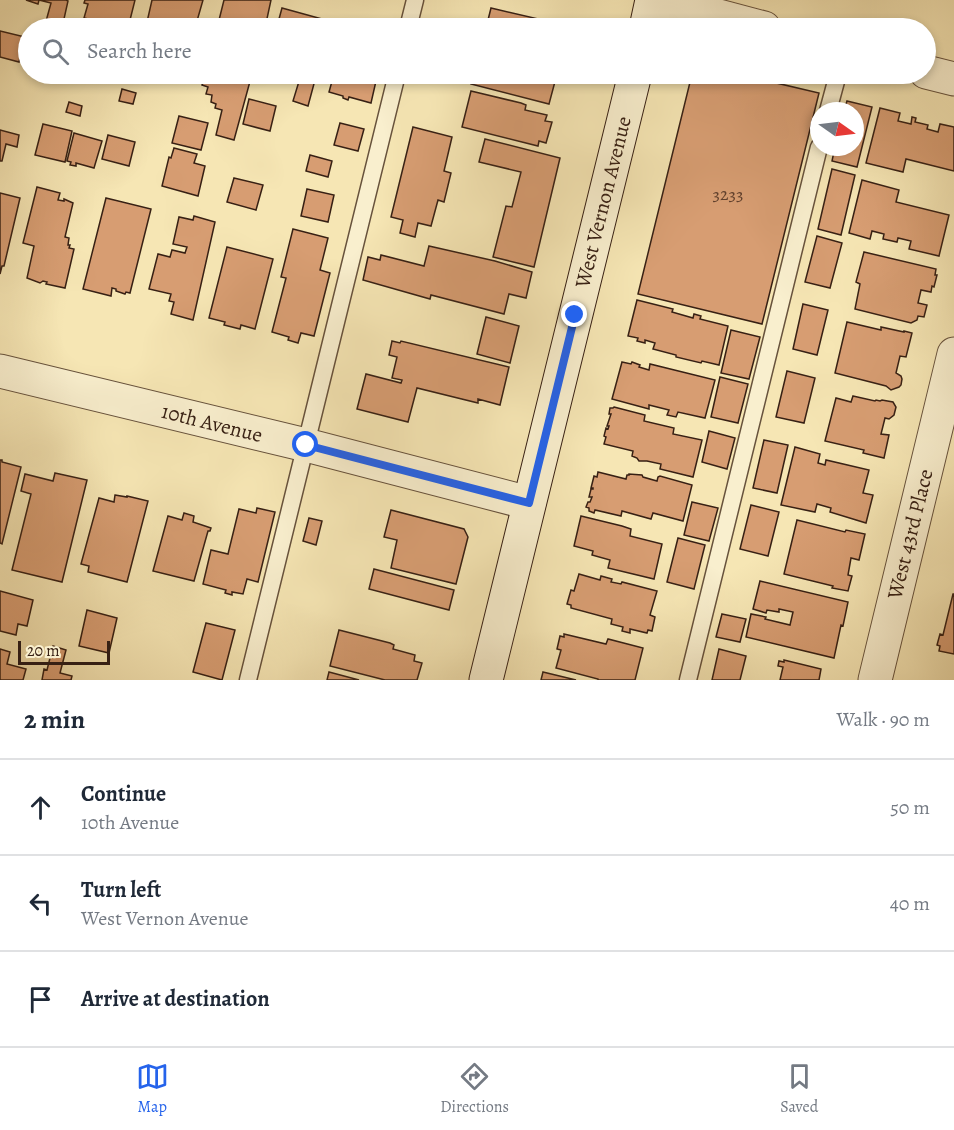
<!DOCTYPE html>
<html lang="en">
<head>
<meta charset="utf-8">
<style>
  :root { --surface:#fff; --page:#f2f2f3; --text:#1f2937; --muted:#747a83; --line:#e0e1e3; --accent:#2563eb }
  body { margin:0; font-family:Alegreya,serif; background:var(--page); color:var(--text) }
  .compass { position:absolute; left:810px; top:102px; width:54px; height:54px; border-radius:50%; background:var(--surface); box-shadow:0 3px 9px #0003; rotate:104deg }
  .scale { position:absolute; left:18px; bottom:15px; width:92px; box-sizing:border-box; padding-left:6px; border:3px solid #372014; border-top:0; font-size:16px; line-height:21px; white-space:nowrap; color:#372014; -webkit-text-stroke:4px #f9efce; paint-order:stroke }
  .stop { position:absolute; width:18px; height:18px; margin:-14px; border:4px solid #2563eb; border-radius:50%; background:#fff }
  .stop.end { background:#2563eb; border-color:#fff; box-shadow:0 2px 6px #0008 }
  .list { margin:0; padding:0; list-style:none }
  h2 { display:flex; justify-content:space-between; align-items:center; height:78px; margin:0; padding:0 24px; font-size:26px }
  h2 small { font-size:20px; font-weight:400; color:var(--muted) }
  .list li { display:grid; grid-template-columns:39px 1fr auto; gap:18px; align-items:center; box-sizing:border-box; height:96px; padding:0 24px; border-top:2px solid var(--line) }
  .list b { display:block; font-size:22px; white-space:nowrap }
  .list p { margin:0; font-size:20px; white-space:nowrap; color:var(--muted) }
  .list em { font-size:20px; font-style:normal; color:var(--muted) }
  .icon { flex:none; width:33px; height:33px; fill:none; stroke:currentColor; stroke-width:2; stroke-linecap:round; stroke-linejoin:round }
  .map { position:relative; flex:none; width:954px; height:680px; overflow:hidden }
  .search { position:absolute; background:var(--surface); box-shadow:0 3px 9px #0003; left:18px; right:18px; top:18px; height:66px; display:flex; align-items:center; gap:15px; box-sizing:border-box; padding:0 21px; border-radius:33px; color:var(--muted); font-size:22px }
  .sheet { height:366px; background:var(--surface) }
  nav { display:flex; justify-content:space-around; align-items:center; box-sizing:border-box; height:84px; border-top:2px solid var(--line); background:var(--surface); font-size:16px; color:var(--muted) }
  nav a { display:grid; justify-items:center; gap:3px }
  nav .on { color:var(--accent) }
  .map>svg:first-child { display:block }
</style>
</head>
<body>
<div class="map">
<svg width="954" height="680" viewBox="0 0 954 680">
  <rect width="100%" height="100%" fill="#f6e6b4"/>
  <filter id="stains"><feTurbulence type="fractalNoise" baseFrequency=".00333" numOctaves="4"/><feColorMatrix values="0 0 0 0 .2 0 0 0 0 .09 0 0 0 0 .02 0 0 0 .5 -.17"/></filter>
  <radialGradient id="worn" r=".72"><stop offset=".6" stop-color="#630" stop-opacity="0"/><stop offset="1" stop-color="#630" stop-opacity=".3"/></radialGradient>
  <path fill="#d79d72" stroke="#372014" stroke-width="1.5" d="M26,0h40l2,1 -6,27 -17,-3 6,-22 -12,-3 -1,4z
    M85,0h50l-7,28 -44,-10 4,-14 -4,-1z
    M152,0h51l-8,28h-22l-26,-6z
    M224,0h47l-6,28h-48z
    M282,8l51,14 -1,3 -6,-1 -1,4h-43l2,-8 -5,-1z
    M491,8l56,13 -2,6 6,1h-65z
    M0,31l25,6 -6,25 -19,-5z
    M205,74h47l-18,66 -18,-5 6,-25 -7,-2 1,-4 -5,-2 1,-7 -6,-1 2,-7 -6,-2z
    M285,74h28l-1,5 3,1 -7,26 -15,-5 7,-23z
    M334,74h47l-2,7h-3l-5,22 -22,-6 -1,3 -5,-2v-2l-14,-4z
    M474,74h83l-8,30 -78,-20z
    M692,74h46l81,19 -57,231 -124,-30z
    M122,89l14,4 -3,11 -14,-3z
    M471,91l50,12 5,2 -1,5 22,5 -2,6 7,1 -6,21 -7,-2 -1,5 -76,-19z
    M249,99l27,7 -6,25 -27,-7z
    M847,101l25,6 -15,60 -25,-6 3,-14h20v-36h-11z
    M69,102l13,4 -2,10 -14,-4z
    M880,108l20,5 -2,8 13,3 1,-7 4,1 -1,4 13,3 -1,4 11,3 2,-8 14,3v44l-48,-12 -3,13 -37,-9z
    M179,116l29,7 -7,27 -29,-7z
    M340,123l24,6 -6,22 -24,-6z
    M43,124l29,7 -7,31 -30,-7z
    M413,127l39,10 -8,34 7,2 -7,29 -6,-2 -7,26 -13,-3 -3,14 -15,-4 3,-13 -12,-3z
    M0,130l19,5 -2,12 -11,-3 -4,17h-2z
    M74,133l28,8 -8,27 -18,-5v3l-6,-1 1,-3 -4,-1z
    M108,135l27,7 -6,24 -27,-7z
    M485,139l75,19 -26,109 -41,-10 13,-51 6,1 9,-35 -42,-10z
    M174,148l23,6 -3,9 11,3 -7,30 -36,-10 7,-29 2,1z
    M310,155l22,6 -4,16 -22,-6z
    M832,169l23,6 -14,60 -23,-6z
    M234,178l29,7 -7,25 -29,-8z
    M862,180l37,10 -3,12 53,13 -10,41 -30,-7 2,-8 -13,-3 -1,4 -14,-3 1,-5 -12,-3 -2,8 -21,-6z
    M37,187l23,6 -2,7 6,1v-2l9,4 -8,34 4,1 -1,7h2l-1,3 5,1 -9,39 -19,-4 1,-2 -4,-1 -3,2 -13,-5 7,-32 -11,-3z
    M307,189l27,6 -6,27 -27,-6z
    M0,193l20,5 -16,68h-2l-2,8z
    M106,198l45,11 -21,84 -4,-1 -1,2 -9,-3v-2l-4,-1 -1,8 -28,-7z
    M194,216l21,6 -22,98 -22,-6 3,-12 -5,-1 2,-7 -22,-5 9,-35 12,3 2,-7 13,3 2,-6 -14,-3 6,-27 14,3z
    M293,229l35,9 -8,32 10,3 -16,63 -13,-3 -3,10 -10,-3 1,-3 -17,-5 14,-54 -5,-1z
    M817,236l25,7 -12,45 -25,-6z
    M429,246l66,15 37,11 -6,26 -17,-4 -5,20 -73,-19 -1,4 -67,-19 5,-23 12,3 1,-5 43,11z
    M227,247l46,12 -18,70 -14,-4 -1,4 -16,-4 1,-3 -16,-4z
    M864,252l72,17 -1,6h2l-3,12 -2,-1 -1,6 -10,-2 -3,13 9,2 -3,12 -6,-1 -1,4 -6,3 -56,-14 5,-25 -4,-2z
    M637,300l36,9 -1,3 21,6 1,-4 7,2 -1,3 28,7 -9,39 -17,-4 -1,2 -25,-6v-2l-23,-6 2,-6 -10,-3v3l-8,-2 1,-3 -10,-2z
    M803,304l25,6 -11,45 -24,-6z
    M486,317l33,9 -9,37 -33,-9z
    M847,322l34,8v-3l23,5v-1l8,2 -6,24 -6,-1 -4,17 5,3 1,3 -1,6 -2,2 -8,3 -5,-4 -51,-13z
    M731,330l29,7 -11,42 -28,-6z
    M392,341l8,2 1,-2 108,26 -9,38 -22,-6v4l-61,-15 -9,34 -51,-13 9,-35 35,9 1,-3 -10,-2 5,-21 -8,-2z
    M622,362l9,2 1,-2 8,3 -1,2 10,3 1,-6 65,16 -10,38 -27,-6 -2,5 -9,-2 2,-5 -20,-5v4l-37,-10z
    M787,371l28,7 -11,45 -28,-6z
    M720,377l28,7 -10,39 -27,-6z
    M853,396l22,5 1,-1 4,1 2,-1 11,2 3,5 -2,8 -5,4 -4,-1 -4,16 8,1 -5,23 -21,-5 1,-3 -39,-9 11,-43 15,4z
    M614,407l31,8 -1,6 30,7 -1,6 29,6 -9,37 -33,-8 1,-5 -14,-3h-8l-2,-3 -5,-2 1,-5 -29,-7 2,-7 -2,-1 2,-8 2,1 1,-3h-2l4,-12h-2l1,-6h3z
    M709,431l26,7 -8,31 -25,-7z
    M764,440l24,5 -11,48 -24,-5z
    M795,447l25,7 -2,9 7,2 1,-5 43,10 -6,23 10,2 -7,28 -36,-11 1,-4 -14,-4 -2,8 -34,-7z
    M0,460h2v2l19,5 -19,77 -2,-1z
    M598,472l28,7 1,-4h2v-1l13,1 1,2 14,4 1,-4 2,-1 32,9 -9,36 -30,-8 -2,6 -29,-8 -1,5 -26,-6 -1,3 -5,-2v-3l-3,-1 2,-5h2l2,-5h-3l2,-8h2v-1h-2l3,-12 3,1z
    M55,473l32,7 -25,102 -50,-12 19,-76 -10,-3 4,-17 28,7z
    M115,495l12,2v-1l21,5 -21,81 -39,-10 1,-6 -8,-2 18,-66 15,4z
    M692,502l26,6 -9,33 -25,-6z
    M751,505l28,7 -11,44 -28,-7z
    M257,508l18,4 -17,70 -11,-3 -4,15 -11,-2v3l-7,-2 1,-3 -23,-6 8,-34 17,4 11,-45 17,4z
    M391,510l73,19 4,8 -12,47 -65,-16 6,-28 -13,-3z
    M184,513l10,3 -1,6 18,6 -1,3h-2l-14,50 -41,-10 15,-55 14,4z
    M581,516l41,10 9,3 -1,7 32,8 -8,35 -46,-11 2,-8 -18,-5 1,-4 -19,-5z
    M309,518l13,3 -6,24 -13,-4z
    M797,520l48,12 1,-2 19,4 -6,26 -8,-2 -3,17 4,1 -4,15 -16,-3 1,-2 -49,-12z
    M678,538l27,7 -11,44 -27,-7z
    M374,569l80,21 -5,20 -80,-21z
    M579,574l21,6 1,-4 11,3 -1,3 10,2 1,-2 35,9 -7,24 5,2 -3,14 -4,-1 -1,3 -17,-4v4l-8,-2 1,-4 -12,-3 1,-5 -41,-11v-3l-4,-1 4,-14 3,1z
    M760,581l88,21 -5,24 -2,-1 -7,33 -88,-21 5,-23 15,3 -1,2 25,6 3,-13 -14,-3v3l-12,-2 -1,3 -13,-4z
    M0,591l33,9 -6,26 -9,-2 -2,11 -16,-4z
    M953,594h1v60l-15,-3 1,-5 -3,-1 3,-11 3,1z
    M87,610l30,8 -8,35 -30,-7z
    M722,614l24,5 -6,23 -24,-5z
    M206,623l29,7 -13,50 -29,-8z
    M339,630l51,13 4,2 -1,4 22,6 -1,6 8,2 -5,17h-32l-55,-14z
    M564,634l42,10 2,-5 35,9 -8,32h-37v-1l-42,-11 5,-18 -4,-1 3,-13 4,1z
    M53,646l13,4 -6,23 12,3 -1,4h-29l2,-11 3,1z
    M0,649l10,3 -3,12 19,5 -3,11h-23z
    M719,649l27,7 -6,24h-28z
    M784,660l37,9 -2,11h-39l3,-13 -5,-1 1,-5 5,1z
    M329,672l30,8h-32z
    M543,672l33,8h-35z"/>
  <g fill="none" stroke-linecap="round" stroke-linejoin="round">
    <g stroke="#67523c" stroke-width="19">
      <path id="service" d="M408,28l7,-28
        M828,111l10,-37
        M248,680l149,-606
        M688,680l131,-533"/>
    </g>
    <g stroke="#67523c" stroke-width="35">
      <path id="minor" d="M658,0l106,28
        M926,72l28,7
        M0,371l306,74 223,58
        M875,680l79,-326"/>
    </g>
    <g stroke="#372014" stroke-width="35">
      <path id="secondary" d="M646,28l6,-28
        M486,680l149,-606"/>
    </g>
    <use href="#service" stroke="#f9efce" stroke-width="16"/>
    <use href="#minor" stroke="#f9efce" stroke-width="33"/>
    <use href="#secondary" stroke="#f9efce" stroke-width="33"/>
  </g>
  <g fill="none" stroke-linecap="round" stroke-linejoin="round">
    <path stroke="#2563eb" stroke-width="8" d="M306,445l223,58 46,-188"/>
  </g>
  <g text-anchor="middle" stroke-width="4.5" stroke-linejoin="round" paint-order="stroke">
    <g font-size="18" fill="#5f3f2c">
      <text x="728" y="200">3233</text>
    </g>
    <g font-size="21" fill="#372014" stroke="#f9efce">
      <text transform="translate(603 202) rotate(-76)" y="7">West Vernon Avenue</text>
      <text transform="translate(212 423) rotate(14)" y="7">10th Avenue</text>
      <text transform="translate(910 534) rotate(-76)" y="7">West 43rd Place</text>
    </g>
  </g>
  <rect width="100%" height="100%" filter="url(#stains)"/>
  <rect width="100%" height="100%" fill="url(#worn)"/>
</svg>
<svg class="compass" viewBox="-18 -18 36 36"><path d="M0-13l5 13h-10z" fill="#e53935"/><path d="M0 13l5-13h-10z" fill="#747a83"/></svg>
<div class="scale">20 m</div>
<div class="stop" style="left:306px;top:445px"></div>
<div class="stop end" style="left:575px;top:315px"></div>
<div class="search"><svg class="icon" aria-label="search" viewBox="0 0 24 24"><circle cx="10" cy="10" r="6"/><path d="M15 15l6 6"/></svg>Search here</div>
</div>
<section class="sheet">
<h2>2 min<small>Walk · 90 m</small></h2>
<ul class="list">
<li><svg class="icon" aria-label="ahead" viewBox="0 0 24 24"><path d="M12 20V5M6 11l6-6 6 6"/></svg><div><b>Continue</b><p>10th Avenue</p></div><em>50 m</em></li>
<li><svg class="icon" aria-label="left" viewBox="0 0 24 24"><path d="M17 20v-9H6M10 6l-5 5 5 5"/></svg><div><b>Turn left</b><p>West Vernon Avenue</p></div><em>40 m</em></li>
<li><svg class="icon" aria-label="arrive" viewBox="0 0 24 24"><path d="M6 21V4h12l-3 4 3 4H6"/></svg><div><b>Arrive at destination</b></div></li>
</ul>
</section>
<nav>
<a class="on"><svg class="icon" aria-label="map" viewBox="0 0 24 24"><path d="M3 6l6-2 6 2 6-2v14l-6 2-6-2-6 2zM9 4v14M15 6v14"/></svg>Map</a>
<a><svg class="icon" aria-label="directions" viewBox="0 0 24 24"><path d="M12 3l9 9-9 9-9-9zM9 14v-3h6M13 9l2 2-2 2"/></svg>Directions</a>
<a><svg class="icon" aria-label="saved" viewBox="0 0 24 24"><path d="M7 4h10v16l-5-4-5 4z"/></svg>Saved</a>
</nav>
</body>
</html>
